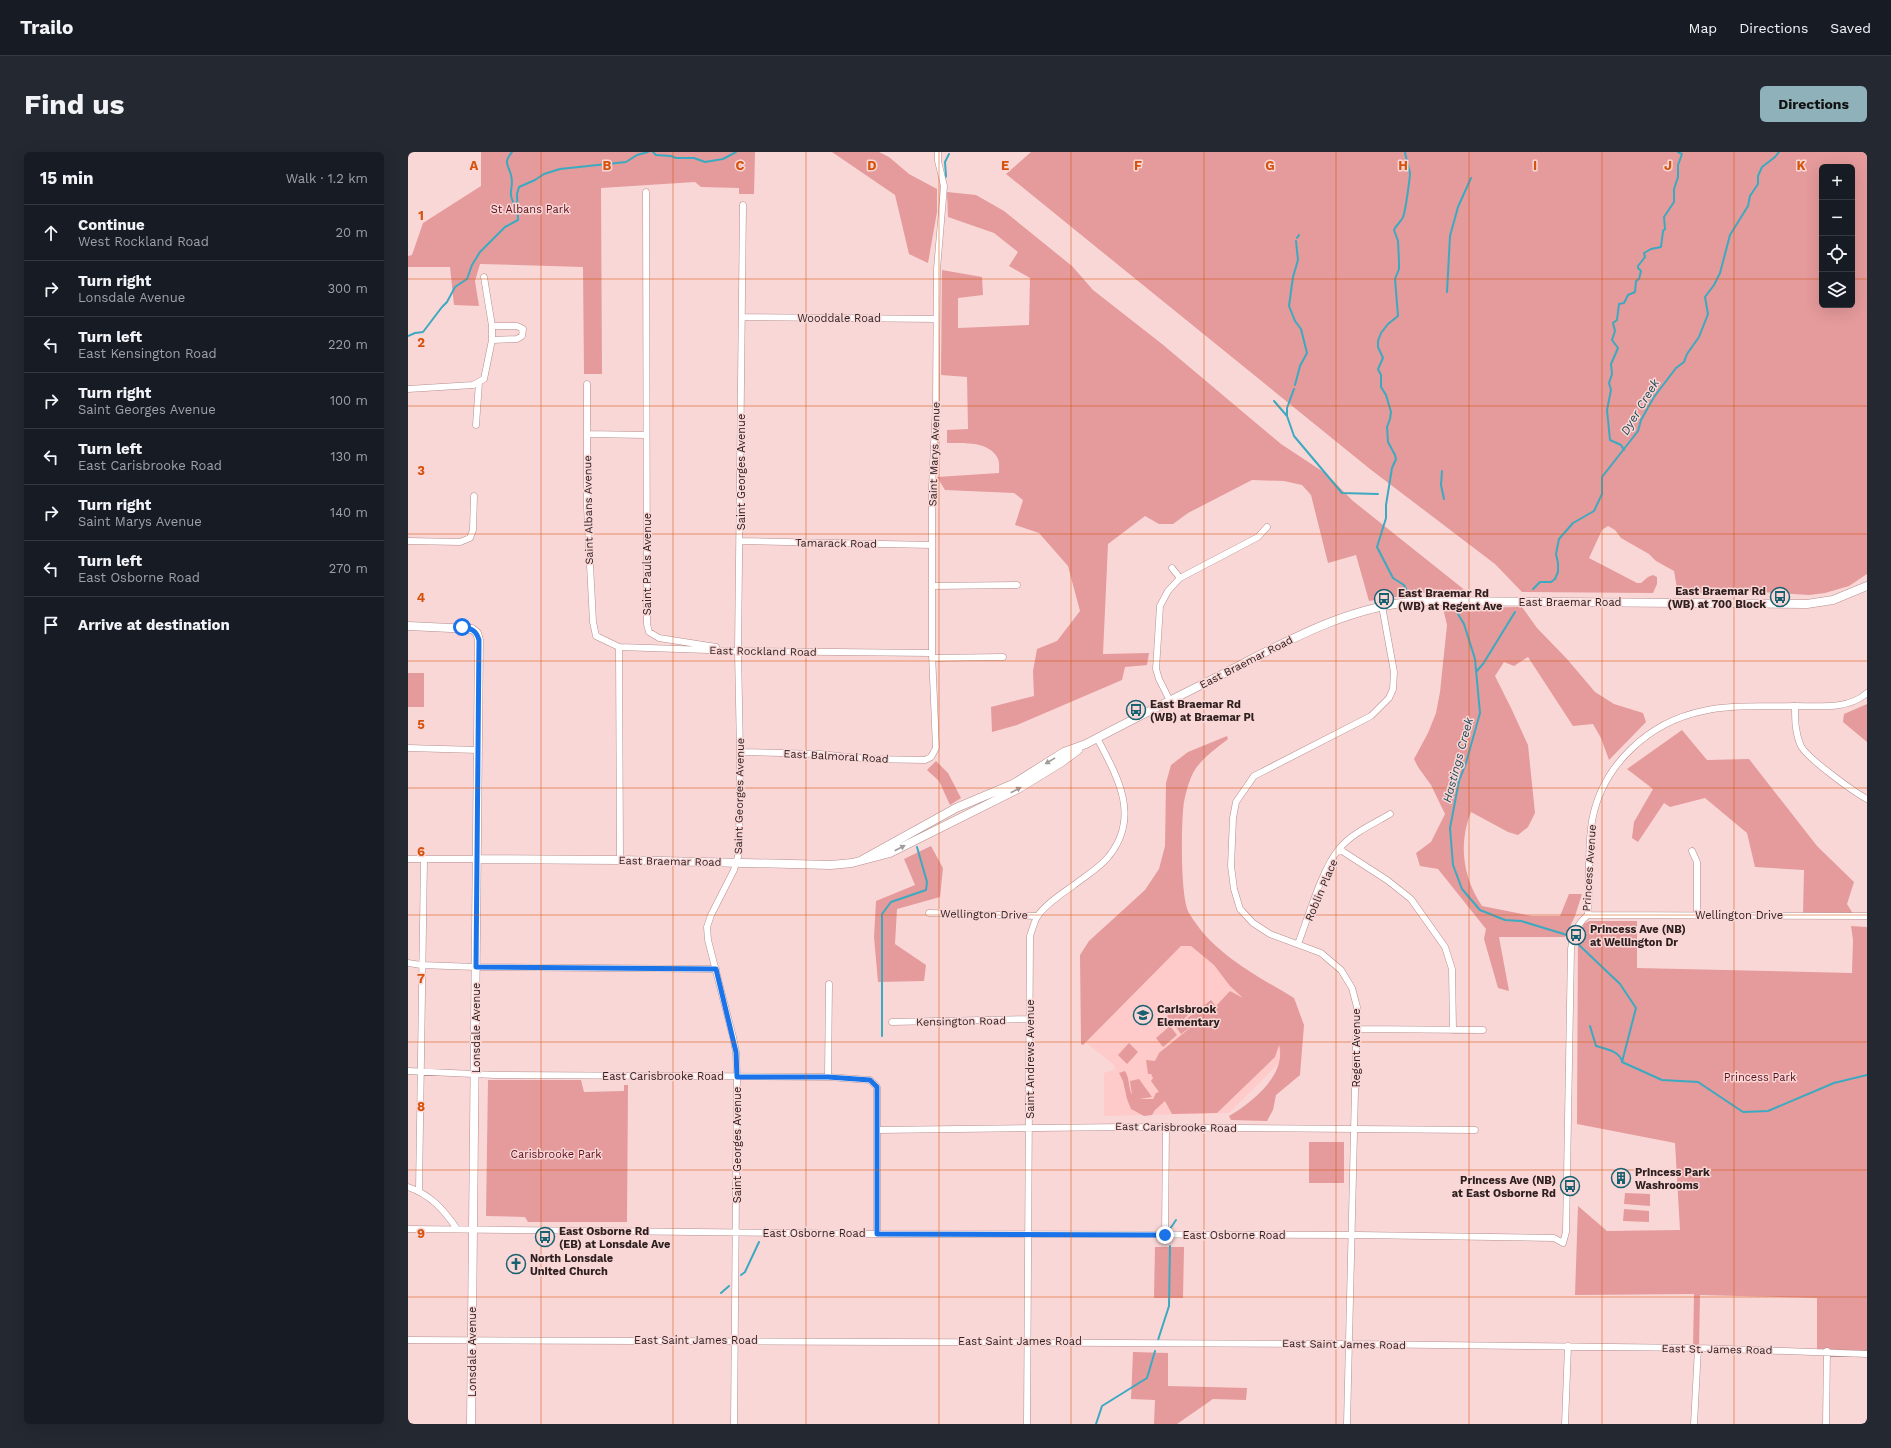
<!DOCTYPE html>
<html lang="en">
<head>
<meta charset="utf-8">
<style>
  :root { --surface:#171b24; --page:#242831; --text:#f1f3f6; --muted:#9ea1a6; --line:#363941; --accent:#8fb1ba }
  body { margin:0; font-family:"Work Sans",sans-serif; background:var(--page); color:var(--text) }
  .controls { position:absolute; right:12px; top:12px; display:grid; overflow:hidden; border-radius:6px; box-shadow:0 4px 16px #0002 }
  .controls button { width:36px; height:36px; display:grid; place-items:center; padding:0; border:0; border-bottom:1px solid var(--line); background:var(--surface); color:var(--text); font:20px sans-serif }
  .stop { position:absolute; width:12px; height:12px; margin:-9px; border:3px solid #1a73e8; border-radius:50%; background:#fff }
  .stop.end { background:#1a73e8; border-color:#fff; box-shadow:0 1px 4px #0008 }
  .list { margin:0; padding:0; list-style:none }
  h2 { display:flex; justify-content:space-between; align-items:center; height:52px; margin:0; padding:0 16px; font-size:17px }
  h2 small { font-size:13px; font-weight:400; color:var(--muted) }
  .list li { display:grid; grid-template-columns:26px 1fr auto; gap:12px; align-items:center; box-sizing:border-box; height:56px; padding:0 16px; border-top:1px solid var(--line) }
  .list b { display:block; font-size:15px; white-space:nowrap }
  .list p { margin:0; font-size:13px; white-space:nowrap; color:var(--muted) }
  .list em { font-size:13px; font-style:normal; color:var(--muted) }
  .icon { flex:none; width:22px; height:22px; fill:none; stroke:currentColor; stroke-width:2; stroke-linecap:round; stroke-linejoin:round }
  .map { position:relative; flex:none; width:1459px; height:1272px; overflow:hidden; border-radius:6px }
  header { display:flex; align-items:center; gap:24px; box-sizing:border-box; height:56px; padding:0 20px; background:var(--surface); border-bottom:1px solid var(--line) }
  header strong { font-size:19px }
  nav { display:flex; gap:22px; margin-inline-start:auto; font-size:14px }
  .intro { display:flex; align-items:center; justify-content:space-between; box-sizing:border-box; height:96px; padding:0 24px }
  h1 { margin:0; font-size:28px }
  .button { padding:10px 18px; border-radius:6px; background:var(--accent); color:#111; font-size:14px; font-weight:700 }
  main { display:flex; gap:24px; padding:0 24px }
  aside { flex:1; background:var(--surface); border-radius:6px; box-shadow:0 4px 16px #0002 }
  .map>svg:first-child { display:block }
</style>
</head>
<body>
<header>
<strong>Trailo</strong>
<nav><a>Map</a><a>Directions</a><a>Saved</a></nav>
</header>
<div class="intro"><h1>Find us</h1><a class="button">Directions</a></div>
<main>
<aside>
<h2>15 min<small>Walk · 1.2 km</small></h2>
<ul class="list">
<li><svg class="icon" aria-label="ahead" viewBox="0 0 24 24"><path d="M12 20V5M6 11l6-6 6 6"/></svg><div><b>Continue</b><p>West Rockland Road</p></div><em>20 m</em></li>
<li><svg class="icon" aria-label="right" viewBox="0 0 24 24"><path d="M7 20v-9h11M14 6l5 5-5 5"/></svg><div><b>Turn right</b><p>Lonsdale Avenue</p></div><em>300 m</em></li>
<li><svg class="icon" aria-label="left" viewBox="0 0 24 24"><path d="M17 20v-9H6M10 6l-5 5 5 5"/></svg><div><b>Turn left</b><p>East Kensington Road</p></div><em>220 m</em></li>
<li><svg class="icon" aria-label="right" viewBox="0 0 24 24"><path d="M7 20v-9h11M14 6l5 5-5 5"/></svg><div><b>Turn right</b><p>Saint Georges Avenue</p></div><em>100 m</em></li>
<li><svg class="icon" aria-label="left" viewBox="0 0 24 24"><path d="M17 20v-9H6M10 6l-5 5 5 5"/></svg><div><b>Turn left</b><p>East Carisbrooke Road</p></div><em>130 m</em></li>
<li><svg class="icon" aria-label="right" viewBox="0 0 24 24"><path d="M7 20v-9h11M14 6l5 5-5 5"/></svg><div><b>Turn right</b><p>Saint Marys Avenue</p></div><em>140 m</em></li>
<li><svg class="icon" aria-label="left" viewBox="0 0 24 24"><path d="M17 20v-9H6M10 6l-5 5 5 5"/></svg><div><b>Turn left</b><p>East Osborne Road</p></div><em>270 m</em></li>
<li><svg class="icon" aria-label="arrive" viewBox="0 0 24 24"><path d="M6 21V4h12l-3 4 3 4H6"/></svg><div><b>Arrive at destination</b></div></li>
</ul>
</aside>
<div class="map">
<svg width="1459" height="1272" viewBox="0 0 1459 1272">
  <rect width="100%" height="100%" fill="#fad7d7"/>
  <path fill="#fecaca" d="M780,787l96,87 4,28 -59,59 -125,3v-43l11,-3 -1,-5 -30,-24z"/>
  <path fill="#e59a9b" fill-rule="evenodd" d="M73,0h274l-1,42h-15v-6l-38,-1 -6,-5 -94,6 1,186h-18l-1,-107 -103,-3 -5,17 4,25 -25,-1 -4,-38h-42v-11l4,-1 11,-32 58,-37z
    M424,0h47l10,5 20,17 28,15v23l-9,51 -19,-9 -14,-59z
    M623,0h836v422l-18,12 -24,7 -16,2 -63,-4 -54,2 -11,-1 -4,-4 -3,-17 -18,-10 -7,-7 -28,-16 -6,-8 -7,-4 -6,4 -13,28 48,25h4l7,-6 5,-2 4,2v7l-4,9 -131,-1 -27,-28 -125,-95 -364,-295zM1414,15h30v138h-30z
    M539,40l29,3 28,16 68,55 21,24 69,54 119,100 44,29 28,28 113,90 -43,2 -54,8 -13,-46 -28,8 -17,-68 -9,-10 -18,-4 -32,-1 -64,33 -15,11h-14l-14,-8 -37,28 -5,110 46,-1 -2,12 -22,2 -3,13 -105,45 -25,7 -1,-25 43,-11 -1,-25 4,-22 20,-8 23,-30 -12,-45 -29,-33 -24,-8 8,-25 -9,-7 -69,-3 -8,-13 62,-4c0,-4 1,-12 -2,-16 -9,-16 -34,-14 -50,-14v-13l21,-1 -1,-52 -26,-2 1,-105 40,7 1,18 -25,3v30l71,-3 1,-47 -21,-12 9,-14 -24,-19 -46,-16z
    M1114,455l15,21 30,31 28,33 19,12 29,9 3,9 -37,38 -8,-22 -8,-14 -20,2 -45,-69 -14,9 -10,-4 -9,14 17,34 16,35 7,68 -7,14 -10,8 -10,-3 -37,-20c-13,32 -8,66 11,94l50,10h28l9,-22h13l-7,22 -10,21h-66l10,54 -11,-3 -14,-49 2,-10 -48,-60 -18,-3 -4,-13 15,-11 14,-28 -14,-29 -13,-18 -4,-8 14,-26 8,-20 4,-21 7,-67 -4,-17z
    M0,521h16v34h-16z
    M1459,552v38l-24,-20 1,-8z
    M1274,578l25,30 42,-1 68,87 37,36 -7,22 8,13 -52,-2 1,-45 -49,-3 -8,-34 -42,-35 -35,9 -6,-4 -26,39 -6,-4 2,-16 19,-33 -26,-20z
    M819,584l1,3c-10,8 -24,18 -32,29 -6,9 -10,23 -12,34 -3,19 -4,96 5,111 24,41 67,62 105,85l10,27 -4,50 -24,20 -3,15 -6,11 -36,-1 -2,-4c23,-13 58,-42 50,-71l-4,12 -58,56 -45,1 -7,-13 -10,9 -3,5 -8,1 -13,-7 -4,-10 -4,-18 -4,-8 6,-2c5,8 3,16 7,24l-2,-14 9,-2 13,18 -13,2h14l3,-6 3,-1 -8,-11 2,-3 -2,-4h-3l-2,-14 9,1 4,-8 42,-34 -20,15 -5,-7 35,-27 5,6 14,-15 13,7 -13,-12 -16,-21 -23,-19h-10l-98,99 -2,-1 -1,-89 9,-14 56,-51 14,-21 6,-23 1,-63 5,-18 17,-13z
    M528,609l12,12 13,25 -11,7 -11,-24 -12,-11z
    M523,694l12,22 -3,29 -43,12 -2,35 31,21 -2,16 -46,1 -4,-45 2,-36 39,-16 -11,-26z
    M1181,769h48v47l215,5 1,-33 -2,-14 16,1v424l-50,-1v-52l-117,-3 -1,54h-6l1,-55 -119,1 3,-89 29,25 73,-1 -5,-87 -98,-19 1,-188 6,-12z
    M772,853l8,10 -12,11 -9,-10z
    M762,874l7,9 -14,12 -7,-9z
    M721,891l9,9 -11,12 -9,-9z
    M80,928h93l3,12 40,-1v-6h4l-1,137h-99l-3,-5 -39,-1z
    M901,990h35v41h-35z
    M1217,1041l25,1v12l-26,-2z
    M1216,1057l25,2v11l-26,-1z
    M747,1095h29l-1,51h-29z
    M725,1200l35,1v33l79,2 -1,12 -33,-1 -36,25h-23l1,-24 -24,-1z"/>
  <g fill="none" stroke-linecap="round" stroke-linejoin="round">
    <path stroke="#3baac0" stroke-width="2" d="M104,0c-9,11 -4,12 -1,23 4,14 -6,17 6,33
      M245,0l3,3 15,1 5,2h18l11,4 18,-3 13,-7
      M997,0c1,8 4,14 5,21 0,5 -5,41 -7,44 -2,5 -7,8 -9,13l4,11 1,20v8l-4,10 3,37 -10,8 -7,9 -3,8v6l5,11 -5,11 3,6v12l5,8 5,17 -1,7 -3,8 1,15 7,13 1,4 -4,9 -6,37v13l-9,29 16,31 11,7 3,6
      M537,26l1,-2 -1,-14 4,-8
      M889,86l2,-3
      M1039,140l3,-56 8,-29 13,-29
      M0,184l7,-3 8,-1 19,-25 5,-5 8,-15 12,-8 5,-14 8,-13 25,-25 13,-7 -1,-26 2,-7 16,-7 9,-6 16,-5 66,-7 11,-7 11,-3
      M887,233l5,-19 7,-13 -6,-24 -6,-8 -6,-15 4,-29 5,-17 -2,-19
      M866,249l13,15 7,20 48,57 36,1
      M879,264v-8l7,-19
      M1216,298l-3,-5 -11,-5 -3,-30 4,-20 -2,-7 3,-9 -1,-10 7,-16 -6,-8 3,-9 -2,-8 4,-3 2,-16 5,-1 4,-8 7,-3 1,-11 3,-2 2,-8 -3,-3v-2l7,-9 -1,-4 7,-4 10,-2 2,-16 2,-2 -1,-12 10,-15v-13l4,-12v-12l4,-11 -4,-2
      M1034,319l-1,14 3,14
      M1125,437l7,-7h11l4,-3 3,-7v-9l-2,-9 3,-15 14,-16 21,-12 8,-17v-17l36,-46 3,-11 13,-23 22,-29 8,-6 3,-8 12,-17 9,-23 -3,-17 9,-12 6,-12 10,-38 18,-29 2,-10 8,-12v-8l4,-9 13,-10 4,-5
      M1050,462l6,10 11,35 5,54 -14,50 -7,18 -9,47 3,37 9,24 18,21 25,10 16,1 46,14
      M1068,520l7,-8 32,-52
      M1169,791l43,41 16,24 -14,54 40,18 36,2 45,30 25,-1 66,-28 33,-8
      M1182,874l6,20c10,3 23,5 26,15
      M474,884v-122l9,-12 35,-12 1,-8 -10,-35
      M357,1078v-2
      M762,1081v-4l6,-9
      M333,1123l4,-3 14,-30
      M313,1141l8,-7
      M750,1188l11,-34 1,-60
      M688,1272l6,-18 45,-28 8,-27"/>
    <g stroke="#b68e8e" stroke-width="7">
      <path id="minor" d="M238,40l1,432 2,8 10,6 57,9
        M334,165l194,2
        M84,188l25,-1 5,-3 1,-7 -6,-3h-25
        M179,232v123l6,115 3,14 23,11 119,4 194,2
        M0,237l65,-4 11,-6 8,-39v-14l-8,-49
        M68,273l3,-43
        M179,282l59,1
        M0,389l52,1 10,-4 3,-8 1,-34
        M333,389l191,4
        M764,416l8,10
        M524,434l85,-1
        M211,495l1,213
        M524,506l71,-1
        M762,549l-11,-22 -3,-10 4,-63 8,-15 12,-13 78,-41 9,-10
        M1387,554c0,14 0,27 6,40 6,12 53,46 66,53
        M0,596l70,2
        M332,600l80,2 48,5 57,1 6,-3 5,-9 -4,-95v-166l4,-83 1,-135 7,-83 -6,-25v-9
        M931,697l48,31 24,19 34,48 7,22 1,61
        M1284,699l5,11v53
        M0,707h69
        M521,761l109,3
        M1180,763l279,1
        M890,792c10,-26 24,-75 41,-95 13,-16 34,-25 51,-35
        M0,811l13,2 55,2 240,2
        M484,870l138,-3
        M949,877l126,1
        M0,919l87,4 333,2 42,3 7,7v147
        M420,925l1,-93
        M469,978l247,-3 351,3
        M0,1035c22,7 36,23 49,42
        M11,1038l5,-331
        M0,1077l469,5 481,1 196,3 9,5 3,-11 5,-283c2,-14 5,-24 17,-34 2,-31 -1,-63 4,-94 10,-56 57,-99 111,-110 29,-7 61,-4 91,-5 24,0 54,4 73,-13
        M757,1083l1,-108
        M0,1188l941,4 349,4 169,6
        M326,1272l3,-347 -1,-25 -3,-15 -25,-97 -1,-13 4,-12 23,-45 5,-17 1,-101 -2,-101 5,-446
        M619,1272l3,-488c2,-6 4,-13 7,-19 7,-12 26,-24 37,-32 11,-9 26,-17 35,-29 32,-40 8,-80 -12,-118
        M939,1272l10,-417 -5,-19 -11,-18 -20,-17 -51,-19 -17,-11 -13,-14 -6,-20 -3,-23 2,-48 3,-16 18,-26 117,-60 18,-18 4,-9 1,-17 -12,-66
        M1157,1272l3,-78
        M1286,1272l4,-76
        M1418,1272l1,-73"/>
    </g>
    <g stroke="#b68e8e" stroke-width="9">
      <path id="tertiary" d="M0,474l64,3 5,4 2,7 -8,784
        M69,707l143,1 211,5 21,-2 38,-10 128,-64 44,-27 16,-12
        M454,708l94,-52 57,-24 51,-32 22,-8c45,-24 91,-47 137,-70 64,-33 125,-68 197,-73l387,3 26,-4 34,-14"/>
    </g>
    <use href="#minor" stroke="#fff" stroke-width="6"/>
    <use href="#tertiary" stroke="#fff" stroke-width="8"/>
  </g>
  <defs><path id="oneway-solid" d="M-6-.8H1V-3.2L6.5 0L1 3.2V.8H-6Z"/></defs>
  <g fill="#a19b9b">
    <use href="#oneway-solid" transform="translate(642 609) rotate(149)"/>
    <use href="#oneway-solid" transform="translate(608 638) rotate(-28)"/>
    <use href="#oneway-solid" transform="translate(492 696) rotate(-27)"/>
  </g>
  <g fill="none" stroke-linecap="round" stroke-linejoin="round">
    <path stroke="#1a73e8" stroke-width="5" d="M54,475c10,2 14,3 17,13l-3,327 240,2 20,83 1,25h91l42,3 7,7v147l288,1"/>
  </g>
  <path fill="none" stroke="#d6530e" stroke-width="1" stroke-opacity="0.55" d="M133,0v1272M265,0v1272M398,0v1272M531,0v1272M663,0v1272M796,0v1272M928,0v1272M1061,0v1272M1194,0v1272M1326,0v1272M0,127h1414M1444,127h15M0,254h1459M0,382h1459M0,509h1459M0,636h1459M0,763h1459M0,890h1459M0,1018h1459M0,1145h1459"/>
  <defs>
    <g id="bus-ring" transform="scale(1)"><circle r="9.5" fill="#fad7d7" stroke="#186170" stroke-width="1.5"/><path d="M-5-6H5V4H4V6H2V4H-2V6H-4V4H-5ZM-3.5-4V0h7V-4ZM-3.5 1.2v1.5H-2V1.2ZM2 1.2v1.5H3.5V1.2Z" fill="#186170"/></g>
    <g id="school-ring" transform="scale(1)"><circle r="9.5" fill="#fad7d7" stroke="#186170" stroke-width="1.5"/><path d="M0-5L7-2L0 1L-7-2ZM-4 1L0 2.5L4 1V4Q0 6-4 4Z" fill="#186170"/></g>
    <g id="building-ring" transform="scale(1)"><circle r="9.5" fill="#fad7d7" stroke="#186170" stroke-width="1.5"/><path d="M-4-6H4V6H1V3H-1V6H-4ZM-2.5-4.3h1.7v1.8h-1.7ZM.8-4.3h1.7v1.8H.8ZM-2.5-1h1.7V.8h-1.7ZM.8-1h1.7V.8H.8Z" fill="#186170"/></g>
    <g id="church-ring" transform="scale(1)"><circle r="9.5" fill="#fad7d7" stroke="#186170" stroke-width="1.5"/><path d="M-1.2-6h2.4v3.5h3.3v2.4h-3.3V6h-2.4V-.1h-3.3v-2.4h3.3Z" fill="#186170"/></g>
  </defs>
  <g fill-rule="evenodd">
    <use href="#bus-ring" x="1372" y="445"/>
    <use href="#bus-ring" x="976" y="447"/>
    <use href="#bus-ring" x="728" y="558"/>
    <use href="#bus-ring" x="1168" y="783"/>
    <use href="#school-ring" x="735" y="863"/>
    <use href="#building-ring" x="1213" y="1026"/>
    <use href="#bus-ring" x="1162" y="1034"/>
    <use href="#bus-ring" x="137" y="1085"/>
    <use href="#church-ring" x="108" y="1112"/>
  </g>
  <g text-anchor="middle" stroke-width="3" stroke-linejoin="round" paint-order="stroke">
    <g font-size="11" fill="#590e1a" stroke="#fad7d7">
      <text x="122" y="61">St Albans Park</text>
      <text x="1352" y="929">Princess Park</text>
      <text x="148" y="1006">Carisbrooke Park</text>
    </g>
    <g font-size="11" fill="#2f2020" stroke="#fad7d7">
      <text x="431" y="170">Wooddale Road</text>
      <text transform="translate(526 302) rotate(-88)" y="4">Saint Marys Avenue</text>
      <text transform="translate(333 320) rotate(-90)" y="4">Saint Georges Avenue</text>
      <text transform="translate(180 358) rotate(-91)" y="4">Saint Albans Avenue</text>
      <text transform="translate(428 391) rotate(1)" y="4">Tamarack Road</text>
      <text transform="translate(239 412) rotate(-90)" y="4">Saint Pauls Avenue</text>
      <text x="1162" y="454">East Braemar Road</text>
      <text transform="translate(355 499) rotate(1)" y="4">East Rockland Road</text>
      <text transform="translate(838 510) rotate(-27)" y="4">East Braemar Road</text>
      <text transform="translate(428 604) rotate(3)" y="4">East Balmoral Road</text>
      <text transform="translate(331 644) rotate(-89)" y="4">Saint Georges Avenue</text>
      <text transform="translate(262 709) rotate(1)" y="4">East Braemar Road</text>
      <text transform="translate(1181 716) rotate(-86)" y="4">Princess Avenue</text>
      <text transform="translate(913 738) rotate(-67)" y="4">Roblin Place</text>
      <text transform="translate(576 762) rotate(1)" y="4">Wellington Drive</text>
      <text x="1331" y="767">Wellington Drive</text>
      <text transform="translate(553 869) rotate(-1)" y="4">Kensington Road</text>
      <text transform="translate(68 876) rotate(-90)" y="4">Lonsdale Avenue</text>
      <text transform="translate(948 896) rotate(-90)" y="4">Regent Avenue</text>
      <text transform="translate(622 907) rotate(-90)" y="4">Saint Andrews Avenue</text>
      <text x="255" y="928">East Carisbrooke Road</text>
      <text transform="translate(768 975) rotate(1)" y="4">East Carisbrooke Road</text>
      <text transform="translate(329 993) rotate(-90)" y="4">Saint Georges Avenue</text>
      <text x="406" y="1085">East Osborne Road</text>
      <text x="826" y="1087">East Osborne Road</text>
      <text x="288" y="1192">East Saint James Road</text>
      <text x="612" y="1193">East Saint James Road</text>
      <text transform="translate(936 1192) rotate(1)" y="4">East Saint James Road</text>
      <text transform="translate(1309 1197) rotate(1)" y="4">East St. James Road</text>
      <text transform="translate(64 1200) rotate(-90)" y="4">Lonsdale Avenue</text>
    </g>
    <g font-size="11" font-weight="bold" fill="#2f2020" stroke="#fad7d7" text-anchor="start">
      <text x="1358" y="443" text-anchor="end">East Braemar Rd<tspan x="1358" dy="13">(WB) at 700 Block</tspan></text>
      <text x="990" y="445">East Braemar Rd<tspan x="990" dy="13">(WB) at Regent Ave</tspan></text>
      <text x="742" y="556">East Braemar Rd<tspan x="742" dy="13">(WB) at Braemar Pl</tspan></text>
      <text x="1182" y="781">Princess Ave (NB)<tspan x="1182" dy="13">at Wellington Dr</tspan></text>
      <text x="749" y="861">Carisbrook<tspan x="749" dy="13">Elementary</tspan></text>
      <text x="1227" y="1024">Princess Park<tspan x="1227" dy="13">Washrooms</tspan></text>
      <text x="1148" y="1032" text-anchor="end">Princess Ave (NB)<tspan x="1148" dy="13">at East Osborne Rd</tspan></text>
      <text x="151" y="1083">East Osborne Rd<tspan x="151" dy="13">(EB) at Lonsdale Ave</tspan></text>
      <text x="122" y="1110">North Lonsdale<tspan x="122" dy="13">United Church</tspan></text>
    </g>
    <g font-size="12" font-style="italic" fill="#1d4c56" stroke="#fad7d7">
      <text transform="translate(1232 255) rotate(-59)" y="4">Dyer Creek</text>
      <text transform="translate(1050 608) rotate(-75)" y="4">Hastings Creek</text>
    </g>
  </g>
  <g font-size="13" text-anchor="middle" font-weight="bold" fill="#d6530e" stroke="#fad7d7" stroke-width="3" stroke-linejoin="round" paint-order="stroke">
    <text x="66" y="18">A</text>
    <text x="199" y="18">B</text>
    <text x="332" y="18">C</text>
    <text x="464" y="18">D</text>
    <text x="597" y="18">E</text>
    <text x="730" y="18">F</text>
    <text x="862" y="18">G</text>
    <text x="995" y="18">H</text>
    <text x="1127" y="18">I</text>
    <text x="1260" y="18">J</text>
    <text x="1393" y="18">K</text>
    <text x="13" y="68">1</text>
    <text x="13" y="195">2</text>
    <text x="13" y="323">3</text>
    <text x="13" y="450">4</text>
    <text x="13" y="577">5</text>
    <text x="13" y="704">6</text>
    <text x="13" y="831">7</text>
    <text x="13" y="959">8</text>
    <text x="13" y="1086">9</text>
  </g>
</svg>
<div class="controls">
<button>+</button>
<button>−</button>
<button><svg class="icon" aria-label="locate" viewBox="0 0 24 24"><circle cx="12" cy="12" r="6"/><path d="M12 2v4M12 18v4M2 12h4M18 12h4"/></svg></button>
<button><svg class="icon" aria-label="layers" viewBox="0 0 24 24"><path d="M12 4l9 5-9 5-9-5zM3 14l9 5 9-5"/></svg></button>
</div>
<div class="stop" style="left:54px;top:475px"></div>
<div class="stop end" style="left:757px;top:1083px"></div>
</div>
</main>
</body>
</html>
